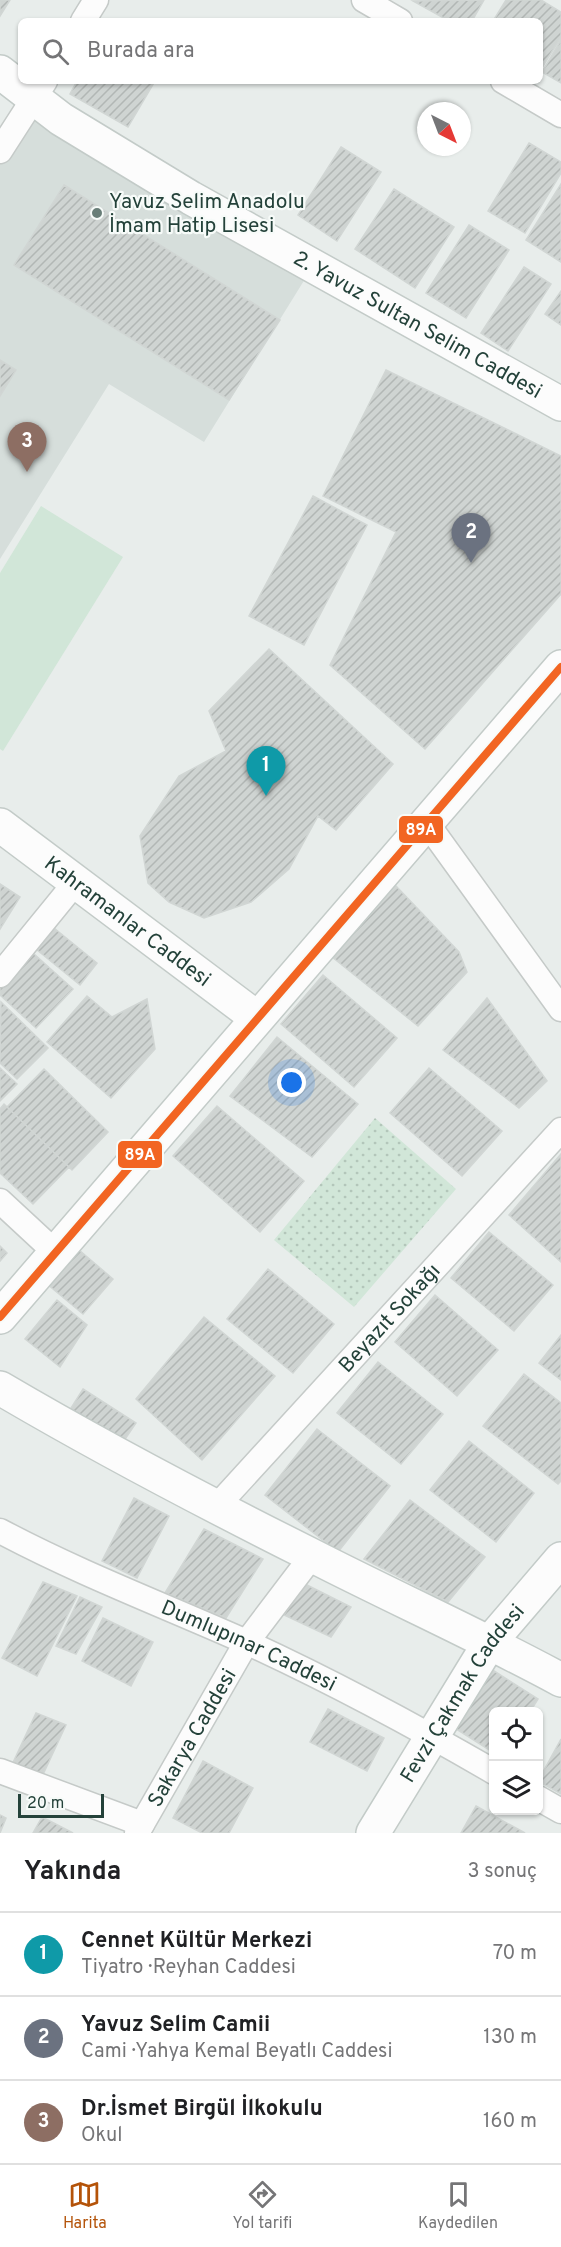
<!DOCTYPE html>
<html lang="tr">
<head>
<meta charset="utf-8">
<style>
  :root { --surface:#fff; --page:#f2f2f2; --text:#202124; --muted:#757577; --line:#e0e0e0; --accent:#b45309 }
  body { margin:0; font-family:Overpass,sans-serif; background:var(--page); color:var(--text) }
  .controls { position:absolute; right:18px; bottom:18px; display:grid; overflow:hidden; border-radius:9px; box-shadow:0 2px 4px #0004 }
  .controls button { width:54px; height:54px; display:grid; place-items:center; padding:0; border:0; border-bottom:2px solid var(--line); background:var(--surface); color:var(--text); font:30px sans-serif }
  .compass { position:absolute; left:417px; top:102px; width:54px; height:54px; border-radius:50%; background:var(--surface); box-shadow:0 2px 4px #0004; rotate:138deg }
  .scale { position:absolute; left:18px; bottom:15px; width:86px; box-sizing:border-box; padding-left:6px; border:3px solid #24423a; border-top:0; font-size:16px; line-height:21px; white-space:nowrap; color:#24423a; -webkit-text-stroke:4px #f7fbf9; paint-order:stroke }
  .you { position:absolute; left:292px; top:1083px; width:21px; height:21px; margin:-15px; border:4px solid #fff; border-radius:50%; background:#1a73e8; box-shadow:0 0 0 9px #1a73e833 }
  .badge { display:grid; place-items:center; width:39px; height:39px; border-radius:50%; background:var(--accent); color:#fff; font-size:20px; font-weight:700 }
  .pin { position:absolute; translate:-50% -50px; filter:drop-shadow(0 2px 3px #0008) }
  .pin::after { content:''; position:absolute; top:32px; width:21px; height:18px; background:inherit; clip-path:polygon(0 0,100% 0,50% 100%) }
  .list { margin:0; padding:0; list-style:none }
  h2 { display:flex; justify-content:space-between; align-items:center; height:78px; margin:0; padding:0 24px; font-size:26px }
  h2 small { font-size:20px; font-weight:400; color:var(--muted) }
  .list li { display:grid; grid-template-columns:39px 1fr auto; gap:18px; align-items:center; box-sizing:border-box; height:84px; padding:0 24px; border-top:2px solid var(--line) }
  .list b { display:block; font-size:22px; white-space:nowrap }
  .list p { margin:0; font-size:20px; white-space:nowrap; color:var(--muted) }
  .list em { font-size:20px; font-style:normal; color:var(--muted) }
  .icon { flex:none; width:33px; height:33px; fill:none; stroke:currentColor; stroke-width:2; stroke-linecap:round; stroke-linejoin:round }
  .map { position:relative; flex:none; width:561px; height:1833px; overflow:hidden }
  .search { position:absolute; background:var(--surface); box-shadow:0 2px 4px #0004; left:18px; right:18px; top:18px; height:66px; display:flex; align-items:center; gap:15px; box-sizing:border-box; padding:0 21px; border-radius:9px; color:var(--muted); font-size:22px }
  .sheet { height:330px; background:var(--surface) }
  nav { display:flex; justify-content:space-around; align-items:center; box-sizing:border-box; height:84px; border-top:2px solid var(--line); background:var(--surface); font-size:16px; color:var(--muted) }
  nav a { display:grid; justify-items:center; gap:3px }
  nav .on { color:var(--accent) }
  .map>svg:first-child { display:block }
</style>
</head>
<body>
<div class="map">
<svg width="561" height="1833" viewBox="0 0 561 1833">
  <defs>
    <pattern id="park-dots" width="8" height="8" patternUnits="userSpaceOnUse" patternTransform="scale(1.5)"><rect width="8" height="8" fill="#d1e6d8"/><path d="M2 2h.1M6 6h.1" fill="none" stroke="#b3c6ba" stroke-width="1.8" stroke-linecap="round"/></pattern>
    <pattern id="building-hatch" width="6" height="6" patternUnits="userSpaceOnUse" patternTransform="scale(1.5)"><rect width="6" height="6" fill="#cfd4d2"/><path d="M-1 1l2-2M0 6l6-6M5 7l2-2" fill="none" stroke="#b2b7b5"/></pattern>
  </defs>
  <rect width="100%" height="100%" fill="#e8edeb"/>
  <path fill="#d6dedb" d="M23,111l282,168 -101,163 -95,-58 -109,175v-411z"/>
  <path fill="url(#park-dots)" d="M375,1118l81,71 -102,118 -80,-67z"/>
  <path fill="#d1e6d8" d="M41,506l82,51 -120,194 -3,-2v-176z"/>
  <path fill="url(#building-hatch)" stroke="#d1d6d4" stroke-width="1.5" d="M0,0h10l-10,16z
    M484,0l-12,21h-23l-36,-20z
    M506,0h35l20,12v25l-21,34v-50h-47z
    M561,40v43l-19,-11z
    M77,81h78l-27,46 -58,-33z
    M529,143l32,19v11l-36,60 -37,-22z
    M341,147l40,25 -44,69 -39,-26z
    M561,184v78l-35,-22z
    M64,185l216,135 -51,80 -215,-135z
    M394,189l60,38 -39,61 -60,-39z
    M469,225l40,25 -43,68 -40,-25z
    M524,267l27,17 -43,67 -27,-18z
    M561,291v34l-16,-11z
    M0,360l16,10 -16,26z
    M0,360l16,10 -16,26z
    M386,370l175,86v138l-136,155 -95,-84 66,-133 -73,-36z
    M313,496l54,29 -63,120 -55,-29z
    M269,649l124,115 -57,66 -18,-14 -29,53 -38,33 -47,16 -35,-16 -21,-19 -8,-47 39,-60 47,-25 -17,-40z
    M0,884l20,13 -20,32z
    M396,886l63,66 8,20 -49,54 -86,-69z
    M54,928l43,35 -17,22 -43,-35z
    M33,953l40,36 -37,39 -36,-33v-7z
    M323,975l74,63 -43,49 -73,-63z
    M87,996l25,21 35,-18 8,50 -44,49 -64,-56z
    M487,998l60,83 -28,27 -76,-58z
    M1,1002l47,46 -31,31 -17,-16z
    M277,1037l81,67 -46,53 -82,-61z
    M0,1068l17,16 -17,17z
    M429,1068l73,63 -40,45 -72,-63z
    M44,1069l64,63 -36,38 -65,-63z
    M4,1104l65,63 -36,37 -33,-31v-64z
    M217,1106l87,75 -44,51 -87,-76z
    M561,1154v108l-52,-47z
    M489,1232l64,53 -39,46 -63,-53z
    M72,1244l41,35 -30,35 -42,-35z
    M0,1246l7,7 -7,8z
    M268,1269l66,55 -41,49 -66,-54z
    M435,1295l63,55 -41,46 -62,-54z
    M57,1300l30,25 -27,42 -35,-28z
    M204,1317l71,59 -73,84 -66,-61z
    M561,1335v45l-22,-17z
    M378,1362l65,52 -42,50 -64,-51z
    M524,1374l37,29v78l-3,3 -75,-58z
    M83,1389l53,34 -21,31 -54,-30z
    M317,1429l73,57 -52,66 -73,-57z
    M469,1441l65,52 -38,49 -66,-52z
    M134,1498l35,18 -32,62 -35,-17z
    M410,1500l75,57 -37,45 -84,-43z
    M204,1529l59,30 -37,59 -61,-25z
    M43,1582l34,14 -40,80 -35,-18z
    M303,1583l48,24 -20,30 -47,-22z
    M80,1597l22,10 -26,47 -20,-8z
    M103,1618l50,24 -22,44 -49,-25z
    M491,1669l47,30 -8,13h-36v41l-41,-26z
    M328,1709l56,29 -17,33 -57,-29z
    M36,1713l30,12 -26,56 -29,-14z
    M561,1739v55l-23,-13z
    M203,1761l50,27 -24,45h-27l-29,-15z
    M476,1806l49,27h-64z
    M0,1815l6,3 -6,15z
    M42,1817l31,16h-40z"/>
  <g fill="none" stroke-linecap="round" stroke-linejoin="round">
    <g stroke="#c5cac8" stroke-width="27">
      <g id="street">
        <path d="M364,0l36,21"/>
        <path d="M83,21l13,-21"/>
        <path d="M503,81l58,34"/>
        <path d="M0,151l45,-70"/>
        <path d="M426,822l135,187"/>
        <path d="M0,975l75,-92"/>
        <path d="M0,1201l55,51"/>
        <path id="s1" d="M217,1506l344,-376"/>
        <path id="s2" d="M0,1531c79,42 163,74 244,110 85,39 169,84 250,131"/>
        <path d="M0,1771l142,53"/>
        <path d="M538,1798l23,13"/>
        <path id="s3" d="M137,1833l109,-190 66,-87"/>
      </g>
    </g>
    <g stroke="#c3cbc8" stroke-width="36">
      <g id="secondary">
        <path id="s4" d="M0,72l61,47 130,79 370,206"/>
        <path id="s5" d="M0,825l257,193"/>
        <path d="M0,1317l561,-650"/>
        <path d="M0,1388c102,60 207,115 313,168 82,42 167,80 248,124"/>
        <path id="s6" d="M373,1833l117,-191 71,-83"/>
      </g>
    </g>
    <use href="#street" stroke="#fcfcfc" stroke-width="24"/>
    <use href="#secondary" stroke="#fcfcfc" stroke-width="33"/>
    <g stroke="#f7fbf9" stroke-width="12">
      <path id="bus-1" d="M0,1317l561,-650"/>
    </g>
    <use href="#bus-1" stroke="#f26522" stroke-width="8"/>
  </g>
  <circle fill="#697e78" stroke="#f7fbf9" stroke-width="2" cx="97" cy="213" r="6"/>
  <g text-anchor="middle" stroke-width="4.5" stroke-linejoin="round" paint-order="stroke">
    <g font-size="21" fill="#24423a" stroke="#f7fbf9" text-anchor="start">
      <text x="109" y="208">Yavuz Selim Anadolu<tspan x="109" dy="24">İmam Hatip Lisesi</tspan></text>
    </g>
    <g font-size="21" fill="#24423a" stroke="#f7fbf9">
      <text dy="7" stroke="none"><textPath href="#s4" startOffset="489">2. Yavuz Sultan Selim Caddesi</textPath></text>
      <text dy="7" stroke="none"><textPath href="#s5" startOffset="160">Kahramanlar Caddesi</textPath></text>
      <text dy="7" stroke="none"><textPath href="#s1" startOffset="255">Beyazıt Sokağı</textPath></text>
      <text dy="7" stroke="none"><textPath href="#s2" startOffset="274">Dumlupınar Caddesi</textPath></text>
      <text dy="7" stroke="none"><textPath href="#s6" startOffset="166">Fevzi Çakmak Caddesi</textPath></text>
      <text dy="7" stroke="none"><textPath href="#s3" startOffset="110">Sakarya Caddesi</textPath></text>
    </g>
  </g>
  <g stroke="#f7fbf9" stroke-width="2">
    <rect x="398" y="815" width="46" height="29" rx="6" fill="#f26522"/>
    <rect x="117" y="1140" width="46" height="29" rx="6" fill="#f26522"/>
  </g>
  <g font-size="16" text-anchor="middle" font-weight="bold" fill="#fff">
    <text x="421" y="835">89A</text>
    <text x="140" y="1160">89A</text>
  </g>
</svg>
<div class="controls">
<button><svg class="icon" aria-label="locate" viewBox="0 0 24 24"><circle cx="12" cy="12" r="6"/><path d="M12 2v4M12 18v4M2 12h4M18 12h4"/></svg></button>
<button><svg class="icon" aria-label="layers" viewBox="0 0 24 24"><path d="M12 4l9 5-9 5-9-5zM3 14l9 5 9-5"/></svg></button>
</div>
<svg class="compass" viewBox="-18 -18 36 36"><path d="M0-13l5 13h-10z" fill="#e53935"/><path d="M0 13l5-13h-10z" fill="#757577"/></svg>
<div class="scale">20 m</div>
<div class="you"></div>
<div class="pin badge" style="left:266px;top:796px;background:#0f9aa8">1</div>
<div class="pin badge" style="left:471px;top:563px;background:#6b7280">2</div>
<div class="pin badge" style="left:27px;top:472px;background:#8d6e63">3</div>
<div class="search"><svg class="icon" aria-label="search" viewBox="0 0 24 24"><circle cx="10" cy="10" r="6"/><path d="M15 15l6 6"/></svg>Burada ara</div>
</div>
<section class="sheet">
<h2>Yakında<small>3 sonuç</small></h2>
<ul class="list">
<li><span class="badge" style="background:#0f9aa8">1</span><div><b>Cennet Kültür Merkezi</b><p>Tiyatro · Reyhan Caddesi</p></div><em>70 m</em></li>
<li><span class="badge" style="background:#6b7280">2</span><div><b>Yavuz Selim Camii</b><p>Cami · Yahya Kemal Beyatlı Caddesi</p></div><em>130 m</em></li>
<li><span class="badge" style="background:#8d6e63">3</span><div><b>Dr.İsmet Birgül İlkokulu</b><p>Okul</p></div><em>160 m</em></li>
</ul>
</section>
<nav>
<a class="on"><svg class="icon" aria-label="map" viewBox="0 0 24 24"><path d="M3 6l6-2 6 2 6-2v14l-6 2-6-2-6 2zM9 4v14M15 6v14"/></svg>Harita</a>
<a><svg class="icon" aria-label="directions" viewBox="0 0 24 24"><path d="M12 3l9 9-9 9-9-9zM9 14v-3h6M13 9l2 2-2 2"/></svg>Yol tarifi</a>
<a><svg class="icon" aria-label="saved" viewBox="0 0 24 24"><path d="M7 4h10v16l-5-4-5 4z"/></svg>Kaydedilen</a>
</nav>
</body>
</html>
